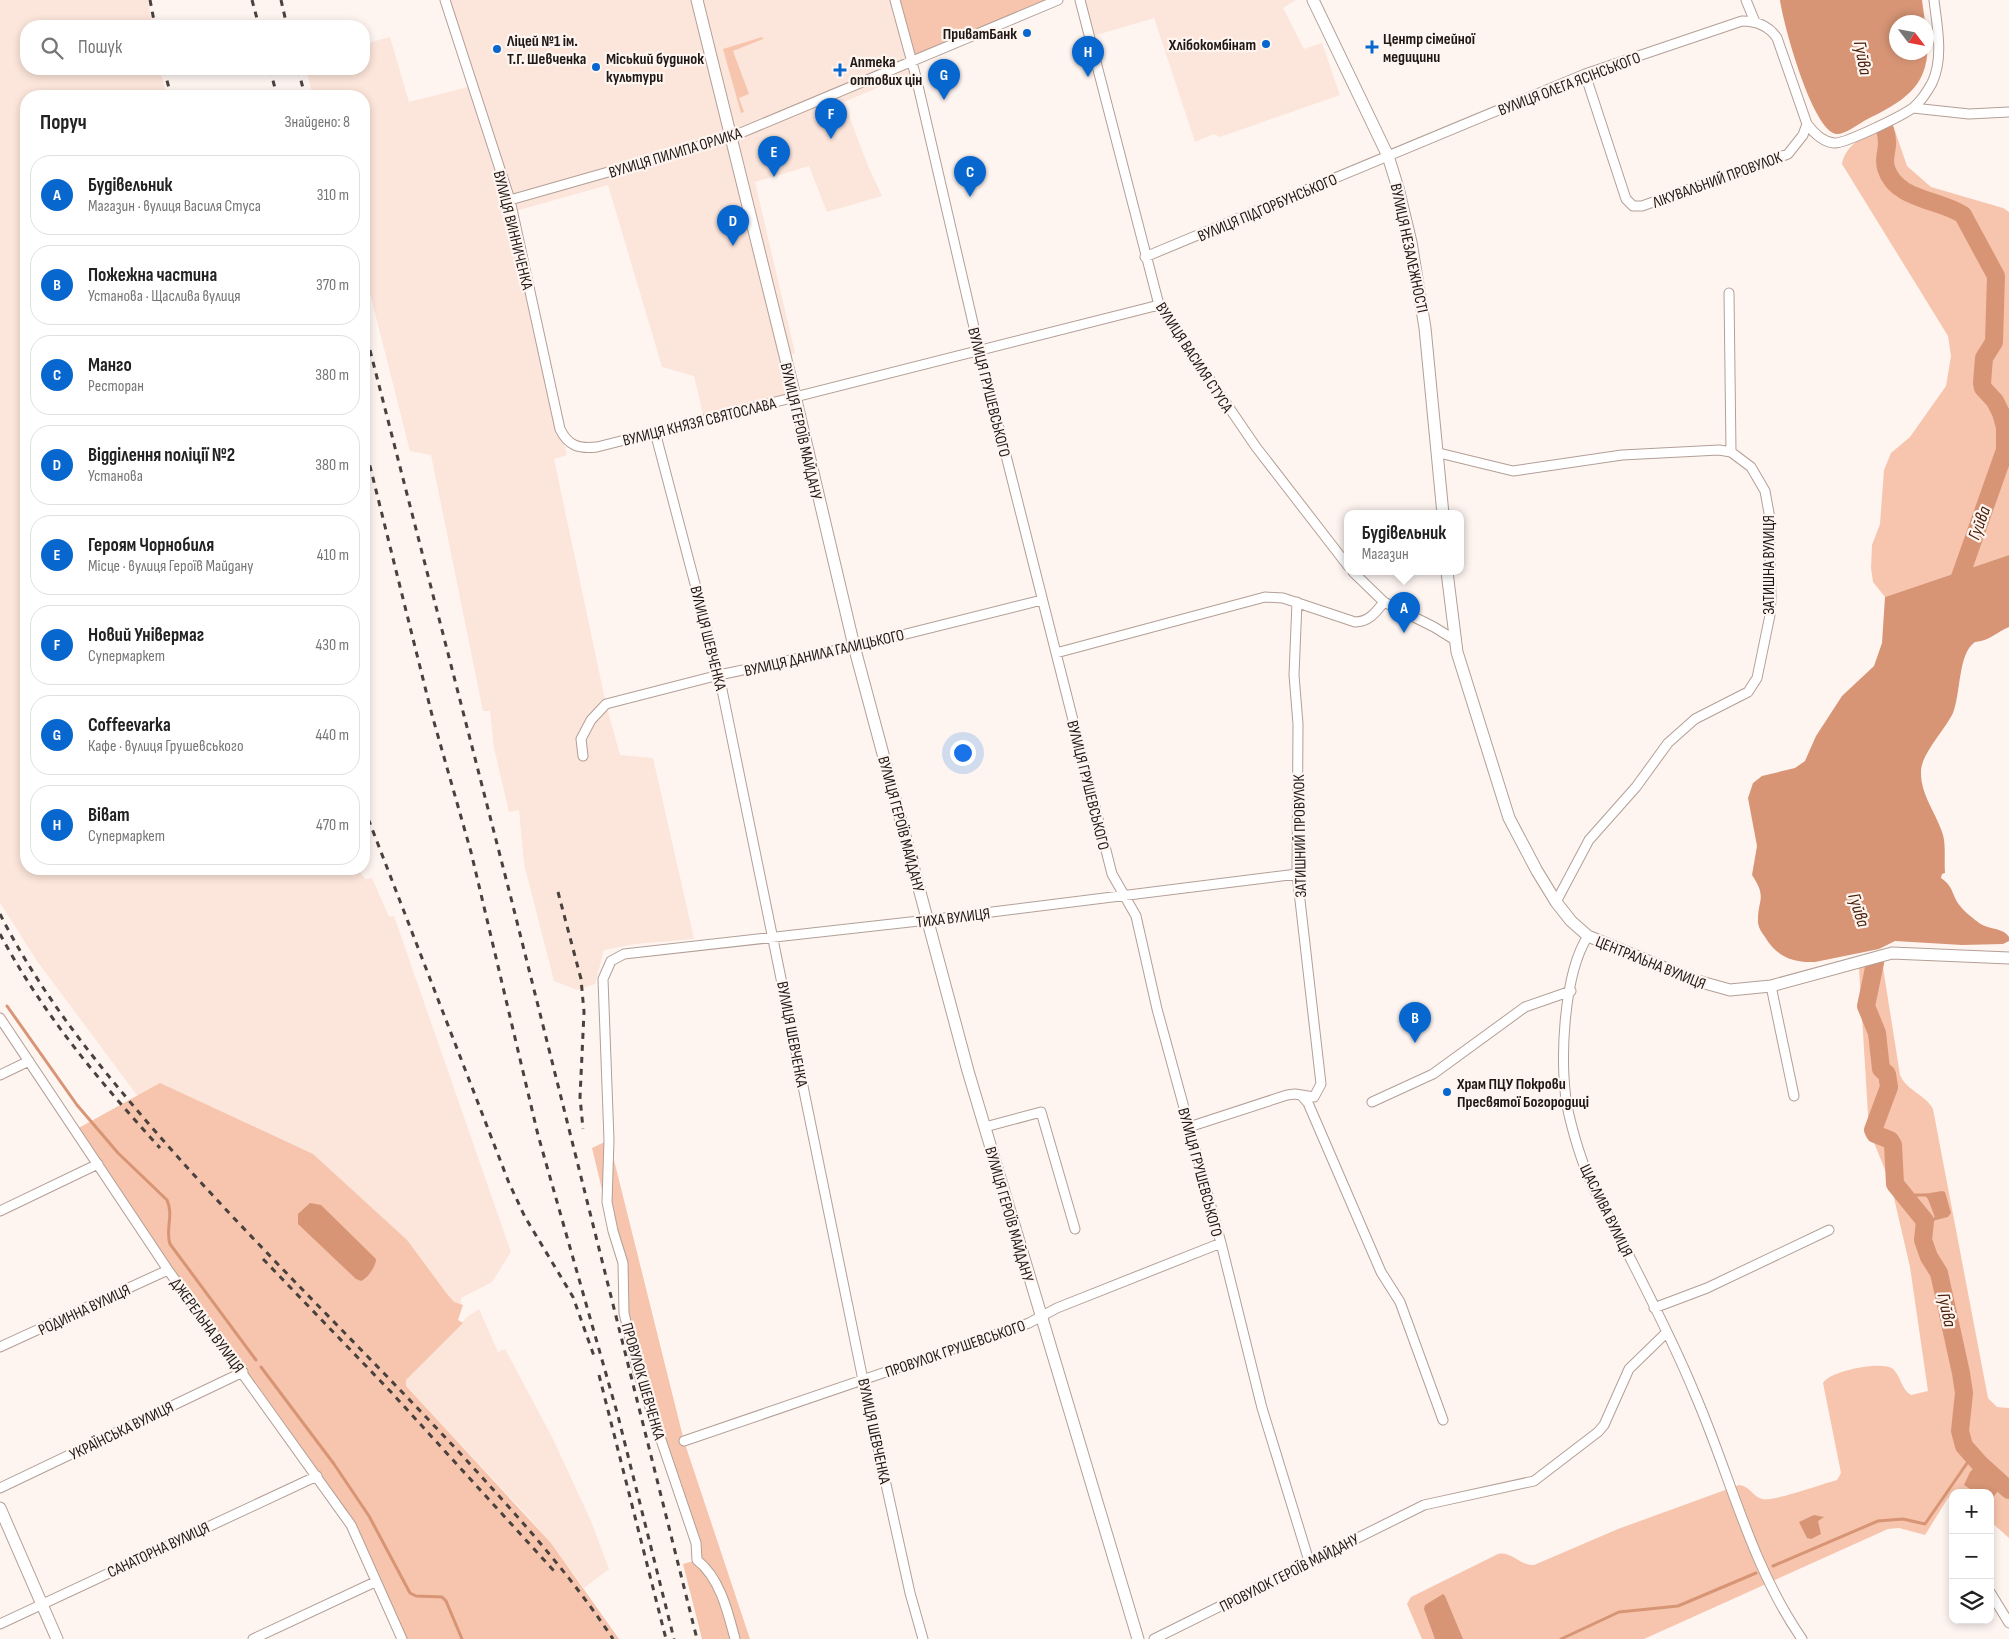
<!DOCTYPE html>
<html lang="uk">
<head>
<meta charset="utf-8">
<style>
  :root { --surface:#fff; --page:#f6f6f6; --text:#222; --muted:#767676; --line:#e0e0e0; --accent:#0767cf }
  body { margin:0; font-family:"Sofia Sans Condensed",sans-serif; background:var(--page); color:var(--text) }
  .controls { position:absolute; right:15px; bottom:15px; display:grid; overflow:hidden; border-radius:10px; box-shadow:0 2px 8px #0003 }
  .controls button { width:45px; height:45px; display:grid; place-items:center; padding:0; border:0; border-bottom:1px solid var(--line); background:var(--surface); color:var(--text); font:25px sans-serif }
  .compass { position:absolute; left:1889px; top:15px; width:45px; height:45px; border-radius:50%; background:var(--surface); box-shadow:0 2px 8px #0003; rotate:122deg }
  .you { position:absolute; left:962px; top:752px; width:18px; height:18px; margin:-12px; border:4px solid #fff; border-radius:50%; background:#1a73e8; box-shadow:0 0 0 8px #1a73e833 }
  .badge { display:grid; place-items:center; width:32px; height:32px; border-radius:50%; background:var(--accent); color:#fff; font-size:16px; font-weight:700 }
  .pin { position:absolute; translate:-50% -41px; filter:drop-shadow(0 1px 2px #0008) }
  .pin::after { content:''; position:absolute; top:26px; width:18px; height:15px; background:inherit; clip-path:polygon(0 0,100% 0,50% 100%) }
  .popup { position:absolute; left:1344px; top:510px; width:120px; height:65px; box-sizing:border-box; display:grid; place-content:center; border-radius:10px; background:var(--surface); filter:drop-shadow(0 1px 4px #0005); font-size:16px; white-space:nowrap; color:var(--muted) }
  .popup b { font-size:19px; color:var(--text) }
  .popup::after { content:''; position:absolute; left:50%; top:100%; margin-left:-10px; border:10px solid transparent; border-top-color:var(--surface) }
  .list { margin:0; padding:0; list-style:none }
  h2 { display:flex; justify-content:space-between; align-items:center; height:65px; margin:0; padding:0 20px; font-size:21px }
  h2 small { font-size:16px; font-weight:400; color:var(--muted) }
  .list li { display:grid; grid-template-columns:32px 1fr auto; gap:15px; align-items:center; box-sizing:border-box; height:80px; margin:0 10px 10px; padding:0 10px; border:1px solid var(--line); border-radius:20px }
  .list b { display:block; font-size:19px; white-space:nowrap }
  .list p { margin:0; font-size:16px; white-space:nowrap; color:var(--muted) }
  .list em { font-size:16px; font-style:normal; color:var(--muted) }
  .icon { flex:none; width:28px; height:28px; fill:none; stroke:currentColor; stroke-width:2; stroke-linecap:round; stroke-linejoin:round }
  .map { position:relative; flex:none; width:2009px; height:1639px; overflow:hidden }
  .search { position:absolute; background:var(--surface); box-shadow:0 2px 8px #0003; left:20px; top:20px; width:350px; height:55px; display:flex; align-items:center; gap:12px; box-sizing:border-box; padding:0 18px; border-radius:20px; color:var(--muted); font-size:19px }
  .panel { position:absolute; background:var(--surface); box-shadow:0 2px 8px #0003; left:20px; top:90px; width:350px; height:785px; border-radius:20px }
  .map>svg:first-child { display:block }
</style>
</head>
<body>
<div class="map">
<svg width="2009" height="1639" viewBox="0 0 2009 1639">
  <rect width="100%" height="100%" fill="#fef5f1"/>
  <path fill="#fce5da" d="M0,0h148l4,26h-126v43h134l7,27h-141v773h332l7,10 7,-1 17,39 5,-1 117,336 -19,30 -31,16v15l-319,-211 -105,-141 -37,-58z
    M445,0h451l20,77 -18,2 -54,23 24,64 14,30 -55,16 -18,-46 -54,16 40,171 -10,3 10,40 -91,23 -10,-43 -32,-9 -54,-182 -96,27 33,153 22,90 -13,4 52,245 14,51 33,3 41,181 -59,5 -31,6 -9,34 -18,6 -23,-9 -30,-117 -5,-54 -10,2 -15,-64 -4,-37h-7l-52,-256 -21,-4 -46,-181v-174h-51l-7,-27h58v-25l26,-7 19,65 63,-16z
    M1080,0h216l-13,8 21,41 18,-6 18,52 -120,42 -6,-3 -19,8 -41,-124 -64,19z
    M479,1309l19,43 7,-3 47,88 39,84 18,48 -25,19 -33,-45 -29,-33 -116,-124v-6l61,-63z"/>
  <path fill="#f7c5ad" d="M896,0h162l-146,61z
    M762,37l1,2 -30,12 16,43 -10,4 5,14 -3,1 -18,-64z
    M1891,124l2,1 14,41 24,21 72,21 6,4v343l-124,42 -12,-15 -2,-14 1,-23 8,-21 4,-54 7,-17 19,-16 36,-51 5,-30 -3,-20 -106,-172c4,-23 30,-31 49,-40z
    M1882,961l18,114c7,16 26,20 33,34l55,289 9,9 12,1v130l-19,-17v-28h-37v3l-5,2 -23,37 -26,-7 -11,1 -244,110h-222l-15,-35 4,-7 87,-43c14,-3 22,12 36,11l84,-36 121,-44c11,1 13,11 23,14 11,3 60,-15 75,-19l4,-7 -18,-90c6,-12 60,-23 70,-14 8,7 8,20 18,26l17,-4 -18,-124 -19,-82 -22,-55 -10,-162z
    M160,1083l153,71 94,86 40,54 7,8 9,3 -5,15 5,3 -57,57v6l145,157 68,96h-216l-52,-114 -276,-395z
    M609,1140l75,301 66,198h-48l-19,-75 14,-4 -73,-247v-32l-32,-133z"/>
  <path fill="#d79575" d="M1780,0h142l3,22h-29v30h30l1,-18c5,52 -21,66 -63,87 -7,4 -20,14 -28,13 -24,-4 -53,-111 -56,-134z
    M2009,555v72c-12,5 -20,14 -34,15 -17,11 -14,51 -22,71 -8,17 -33,42 -32,60 0,23 16,41 22,62 3,11 1,26 2,38l-3,1 -1,4c10,7 10,11 15,22 4,8 15,17 22,22 9,8 25,5 31,15v4l-6,3 -41,1 -67,-4 -16,8 -64,13c-22,1 -38,-5 -50,-25 -3,-4 -6,-8 -7,-14 -1,-24 10,-24 -6,-48l5,-29 -9,-48 5,-15 9,-7 33,-8 10,-7 11,-25 26,-40 32,-30 8,-23 3,-46z
    M1942,1191l3,1 6,21 -3,4 -12,3 -8,-21 -4,-5z
    M310,1203l11,2 55,54c0,7 -8,19 -15,22l-5,-2 -58,-55v-10z
    M1974,1468h3l21,23 -7,9 -1,-7h-14l-12,-8 6,-13z
    M1814,1515l10,2 -6,4 3,13 -10,5 -4,-1 -8,-16z
    M1443,1594l2,2 18,43h-28l-11,-30 1,-4z"/>
  <g fill="none" stroke-linecap="round" stroke-linejoin="round">
    <path stroke="#d79575" stroke-width="3" d="M1999,468l10,-4
      M7,1006l70,99 41,48 49,47c7,15 -2,30 3,44l86,116
      M1911,1201l4,-6h12
      M1926,1225l11,-8
      M261,1367l73,97 35,52 41,77 6,3 26,1 4,4 16,38
      M1773,1566l105,-45 25,-2 22,5 47,-68
      M1561,1639l58,-27 59,-6 78,-33"/>
    <path stroke="#d79575" stroke-width="18" d="M1885,130c6,18 -3,25 1,38 10,33 54,31 77,47l33,61 -2,66 -10,16 -2,25 1,5 12,13 6,12 4,14v23l-51,144
      M1875,963l-9,43 11,27 4,36 6,5 2,13 -16,43 2,4 15,6 3,5 2,39 30,37 -2,19 6,17 10,16 22,100 3,20 -4,38 4,15 16,18 29,26"/>
    <g stroke="#b39f96" stroke-width="11">
      <path id="minor" d="M445,0l65,200 50,229c8,17 19,20 37,18l562,-142
        M895,0l21,77 63,272 133,525 24,42 21,93 64,234 41,165 47,153
        M1080,0l79,305 97,142 92,119
        M1746,0l9,22
        M1585,74l41,125 7,7h9l146,-52 15,-19 4,-11
        M1913,108l56,6 40,-2
        M510,200l221,-63 327,-137
        M1145,257l440,-183 157,-53c15,0 27,5 35,17l30,86c6,8 16,18 27,19 11,1 70,-28 80,-36 7,-6 13,-15 18,-24 12,-25 5,-57 2,-83
        M1729,293l2,159
        M655,432l64,243 144,705 47,213 13,46
        M1439,453l74,18 109,-16 97,-5 12,2 20,15 14,24 4,22 2,85 -1,17 -13,63 -9,14 -53,27 -27,24 -32,44 -47,53 -33,62
        M1353,572l31,30 50,25 21,13
        M1056,653l209,-56 18,1 72,24c14,0 21,-10 29,-20
        M583,756l-2,-17 10,-19 15,-16 113,-29 147,-31 176,-44
        M1588,936c-25,38 -30,135 -19,179 6,25 14,52 26,76 7,14 16,28 23,43 26,52 54,104 76,158 36,82 56,172 108,247
        M1771,986l23,110
        M0,1018l168,252 183,255 51,114
        M0,1075l29,-14
        M1301,1095l7,8 73,169 19,30 43,118
        M1372,1102l61,-28 92,-67 46,-16
        M985,1127l56,-15 34,117
        M1189,1127l98,-32 8,-1 19,3 7,-13 -24,-210 1,-150 -4,-49 3,-73
        M0,1211l98,-47
        M1654,1308l53,-20 122,-58
        M0,1347l168,-77
        M684,1441l345,-118 28,-15 164,-65
        M0,1488l243,-116
        M1990,1592l19,31
        M0,1624l317,-148
        M253,1639l122,-57
        M735,1639c-7,-27 -15,-61 -38,-79l-1,-17 -58,-171 -14,-59 -1,-50 -10,-32 -6,-29 2,-62 -6,-161 8,-18 13,-7 304,-34 369,-46
        M1154,1639l270,-134 110,-24 64,-49 6,-7 25,-56 37,-36"/>
    </g>
    <g stroke="#b39f96" stroke-width="13">
      <path id="tertiary" d="M697,0l98,396 59,250 114,425 170,568
        M1313,0l75,156 10,32 13,54 14,86 18,186
        M1447,572l10,80 52,166 28,53 19,31 15,19 17,15 106,44 36,10 41,-4 121,-33 117,5
        M0,1508l57,131"/>
    </g>
    <use href="#minor" stroke="#fff" stroke-width="9"/>
    <use href="#tertiary" stroke="#fff" stroke-width="11"/>
    <path stroke="#49413d" stroke-width="3" stroke-dasharray="6 6" stroke-linecap="butt" d="M150,0l5,26
      M252,0l7,26
      M281,0l6,26
      M164,69l7,27
      M270,69l7,27
      M298,69l7,27
      M364,327l148,575 185,737
      M364,442l68,273 39,137 67,283 80,281 56,223
      M364,808l145,375 16,34 48,80 21,59
      M558,892l23,87 3,33 -4,85 3,32
      M0,914c43,85 105,160 168,232 93,105 194,202 290,305 55,60 110,120 155,188
      M0,934c42,79 100,148 160,214
      M263,1259l128,133 164,180
      M599,1375l67,264"/>
  </g>
  <g fill="#0767cf" stroke="#fef5f1" stroke-width="2">
    <circle cx="1027" cy="33" r="5"/>
    <circle cx="1266" cy="44" r="5"/>
    <path d="M1369.5 39.5h5v5h5v5h-5v5h-5v-5h-5v-5h5z"/>
    <circle cx="497" cy="49" r="5"/>
    <circle cx="596" cy="67" r="5"/>
    <path d="M837.5 62.5h5v5h5v5h-5v5h-5v-5h-5v-5h5z"/>
    <circle cx="1447" cy="1092" r="5"/>
  </g>
  <g text-anchor="middle" stroke-width="4.5" stroke-linejoin="round" paint-order="stroke">
    <g font-size="16" font-weight="bold" fill="#1f1814" stroke="#fef5f1" text-anchor="start">
      <text x="1017" y="39" text-anchor="end">ПриватБанк</text>
      <text x="1383" y="44">Центр сімейної<tspan x="1383" dy="18">медицини</tspan></text>
      <text x="507" y="46">Ліцей №1 ім.<tspan x="507" dy="18">Т.Г. Шевченка</tspan></text>
      <text x="1256" y="50" text-anchor="end">Хлібокомбінат</text>
      <text x="606" y="64">Міський будинок<tspan x="606" dy="18">культури</tspan></text>
      <text x="850" y="67">Аптека<tspan x="850" dy="18">оптових цін</tspan></text>
      <text x="1457" y="1089">Храм ПЦУ Покрови<tspan x="1457" dy="18">Пресвятої Богородиці</tspan></text>
    </g>
    <g font-size="16" fill="#1f1814" stroke="#fef5f1">
      <text transform="translate(1569 83) rotate(-21)" y="6">ВУЛИЦЯ ОЛЕГА ЯСІНСЬКОГО</text>
      <text transform="translate(675 152) rotate(-17)" y="6">ВУЛИЦЯ ПИЛИПА ОРЛИКА</text>
      <text transform="translate(1717 179) rotate(-20)" y="6">ЛІКУВАЛЬНИЙ ПРОВУЛОК</text>
      <text transform="translate(1267 207) rotate(-23)" y="6">ВУЛИЦЯ ПІДГОРБУНСЬКОГО</text>
      <text transform="translate(514 230) rotate(76)" y="6">ВУЛИЦЯ ВИННИЧЕНКА</text>
      <text transform="translate(1410 248) rotate(78)" y="6">ВУЛИЦЯ НЕЗАЛЕЖНОСТІ</text>
      <text transform="translate(1195 357) rotate(57)" y="6">ВУЛИЦЯ ВАСИЛЯ СТУСА</text>
      <text transform="translate(990 392) rotate(76)" y="6">ВУЛИЦЯ ГРУШЕВСЬКОГО</text>
      <text transform="translate(699 421) rotate(-14)" y="6">ВУЛИЦЯ КНЯЗЯ СВЯТОСЛАВА</text>
      <text transform="translate(802 431) rotate(77)" y="6">ВУЛИЦЯ ГЕРОЇВ МАЙДАНУ</text>
      <text transform="translate(1768 565) rotate(-90)" y="6">ЗАТИШНА ВУЛИЦЯ</text>
      <text transform="translate(709 638) rotate(76)" y="6">ВУЛИЦЯ ШЕВЧЕНКА</text>
      <text transform="translate(824 652) rotate(-13)" y="6">ВУЛИЦЯ ДАНИЛА ГАЛИЦЬКОГО</text>
      <text transform="translate(1089 785) rotate(76)" y="6">ВУЛИЦЯ ГРУШЕВСЬКОГО</text>
      <text transform="translate(902 824) rotate(75)" y="6">ВУЛИЦЯ ГЕРОЇВ МАЙДАНУ</text>
      <text transform="translate(1299 836) rotate(-91)" y="6">ЗАТИШНИЙ ПРОВУЛОК</text>
      <text transform="translate(953 917) rotate(-7)" y="6">ТИХА ВУЛИЦЯ</text>
      <text transform="translate(1651 962) rotate(22)" y="6">ЦЕНТРАЛЬНА ВУЛИЦЯ</text>
      <text transform="translate(793 1034) rotate(79)" y="6">ВУЛИЦЯ ШЕВЧЕНКА</text>
      <text transform="translate(1201 1172) rotate(75)" y="6">ВУЛИЦЯ ГРУШЕВСЬКОГО</text>
      <text transform="translate(1607 1210) rotate(64)" y="6">ЩАСЛИВА ВУЛИЦЯ</text>
      <text transform="translate(1010 1214) rotate(74)" y="6">ВУЛИЦЯ ГЕРОЇВ МАЙДАНУ</text>
      <text transform="translate(84 1309) rotate(-25)" y="6">РОДИННА ВУЛИЦЯ</text>
      <text transform="translate(208 1325) rotate(54)" y="6">ДЖЕРЕЛЬНА ВУЛИЦЯ</text>
      <text transform="translate(955 1348) rotate(-19)" y="6">ПРОВУЛОК ГРУШЕВСЬКОГО</text>
      <text transform="translate(644 1381) rotate(74)" y="6">ПРОВУЛОК ШЕВЧЕНКА</text>
      <text transform="translate(121 1430) rotate(-26)" y="6">УКРАЇНСЬКА ВУЛИЦЯ</text>
      <text transform="translate(875 1431) rotate(78)" y="6">ВУЛИЦЯ ШЕВЧЕНКА</text>
      <text transform="translate(158 1549) rotate(-25)" y="6">САНАТОРНА ВУЛИЦЯ</text>
      <text transform="translate(1289 1572) rotate(-27)" y="6">ПРОВУЛОК ГЕРОЇВ МАЙДАНУ</text>
    </g>
    <g font-size="18" font-style="italic" fill="#4b2009" stroke="#fef5f1">
      <text transform="translate(1863 58) rotate(79)" y="6">Гуйва</text>
      <text transform="translate(1979 523) rotate(-70)" y="6">Гуйва</text>
      <text transform="translate(1859 910) rotate(72)" y="6">Гуйва</text>
      <text transform="translate(1947 1310) rotate(78)" y="6">Гуйва</text>
    </g>
  </g>
</svg>
<div class="controls">
<button>+</button>
<button>−</button>
<button><svg class="icon" aria-label="layers" viewBox="0 0 24 24"><path d="M12 4l9 5-9 5-9-5zM3 14l9 5 9-5"/></svg></button>
</div>
<svg class="compass" viewBox="-18 -18 36 36"><path d="M0-13l5 13h-10z" fill="#e53935"/><path d="M0 13l5-13h-10z" fill="#767676"/></svg>
<div class="you"></div>
<div class="pin badge" style="left:1404px;top:633px">A</div>
<div class="popup"><b>Будівельник</b>Магазин</div>
<div class="pin badge" style="left:1415px;top:1043px">B</div>
<div class="pin badge" style="left:970px;top:197px">C</div>
<div class="pin badge" style="left:733px;top:246px">D</div>
<div class="pin badge" style="left:774px;top:177px">E</div>
<div class="pin badge" style="left:831px;top:139px">F</div>
<div class="pin badge" style="left:944px;top:100px">G</div>
<div class="pin badge" style="left:1088px;top:77px">H</div>
<div class="search"><svg class="icon" aria-label="search" viewBox="0 0 24 24"><circle cx="10" cy="10" r="6"/><path d="M15 15l6 6"/></svg>Пошук</div>
<section class="panel">
<h2>Поруч<small>Знайдено: 8</small></h2>
<ul class="list">
<li><span class="badge">A</span><div><b>Будівельник</b><p>Магазин · вулиця Василя Стуса</p></div><em>310 m</em></li>
<li><span class="badge">B</span><div><b>Пожежна частина</b><p>Установа · Щаслива вулиця</p></div><em>370 m</em></li>
<li><span class="badge">C</span><div><b>Манго</b><p>Ресторан</p></div><em>380 m</em></li>
<li><span class="badge">D</span><div><b>Відділення поліції №2</b><p>Установа</p></div><em>380 m</em></li>
<li><span class="badge">E</span><div><b>Героям Чорнобиля</b><p>Місце · вулиця Героїв Майдану</p></div><em>410 m</em></li>
<li><span class="badge">F</span><div><b>Новий Універмаг</b><p>Супермаркет</p></div><em>430 m</em></li>
<li><span class="badge">G</span><div><b>Coffeevarka</b><p>Кафе · вулиця Грушевського</p></div><em>440 m</em></li>
<li><span class="badge">H</span><div><b>Віват</b><p>Супермаркет</p></div><em>470 m</em></li>
</ul>
</section>
</div>
</body>
</html>
